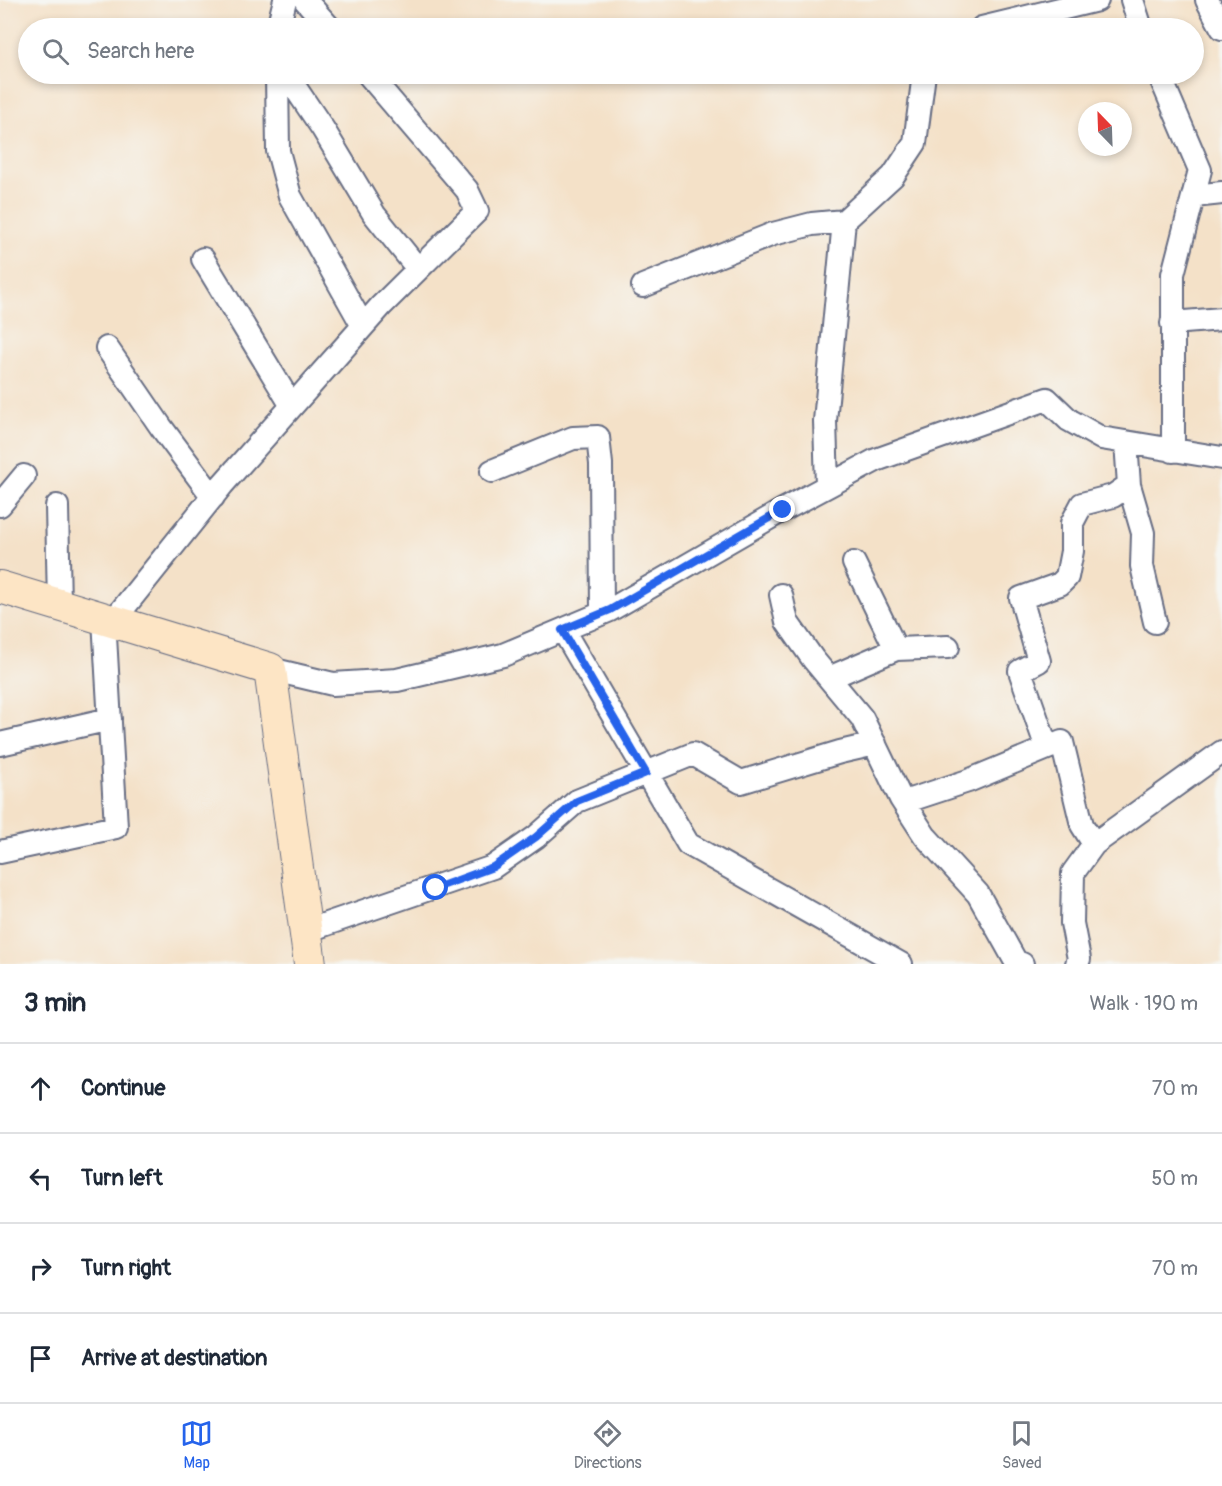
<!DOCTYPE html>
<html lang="en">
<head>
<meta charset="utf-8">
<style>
  :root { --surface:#fff; --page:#f2f2f3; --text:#1f2937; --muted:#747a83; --line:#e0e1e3; --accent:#2563eb }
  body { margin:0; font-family:Pangolin,sans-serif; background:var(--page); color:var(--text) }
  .compass { position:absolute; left:1078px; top:102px; width:54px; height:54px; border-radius:50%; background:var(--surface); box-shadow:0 3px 9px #0003; rotate:337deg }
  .stop { position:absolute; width:18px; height:18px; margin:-14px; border:4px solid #2563eb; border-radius:50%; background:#fff }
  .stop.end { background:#2563eb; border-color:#fff; box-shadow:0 2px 6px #0008 }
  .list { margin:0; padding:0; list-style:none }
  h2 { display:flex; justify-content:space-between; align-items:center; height:78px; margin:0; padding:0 24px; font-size:26px }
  h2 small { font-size:20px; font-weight:400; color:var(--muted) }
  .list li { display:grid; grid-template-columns:39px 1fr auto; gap:18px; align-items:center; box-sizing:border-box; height:90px; padding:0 24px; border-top:2px solid var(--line) }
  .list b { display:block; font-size:22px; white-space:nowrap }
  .list em { font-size:20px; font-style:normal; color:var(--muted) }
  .icon { flex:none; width:33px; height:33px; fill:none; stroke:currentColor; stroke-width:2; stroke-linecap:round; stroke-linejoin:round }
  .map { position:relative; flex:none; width:1222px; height:964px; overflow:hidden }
  .search { position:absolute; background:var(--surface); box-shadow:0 3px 9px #0003; left:18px; right:18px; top:18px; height:66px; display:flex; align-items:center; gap:15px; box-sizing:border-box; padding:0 21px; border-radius:33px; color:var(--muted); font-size:22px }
  .sheet { height:438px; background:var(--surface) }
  nav { display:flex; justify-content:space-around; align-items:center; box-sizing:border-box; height:84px; border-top:2px solid var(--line); background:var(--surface); font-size:16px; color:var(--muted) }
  nav a { display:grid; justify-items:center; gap:3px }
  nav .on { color:var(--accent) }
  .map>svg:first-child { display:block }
</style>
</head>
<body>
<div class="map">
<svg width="1222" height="964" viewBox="0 0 1222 964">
  <rect width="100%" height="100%" fill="#f6f6f2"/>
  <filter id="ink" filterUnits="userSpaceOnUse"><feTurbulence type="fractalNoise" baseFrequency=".0167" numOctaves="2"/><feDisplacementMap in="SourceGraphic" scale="12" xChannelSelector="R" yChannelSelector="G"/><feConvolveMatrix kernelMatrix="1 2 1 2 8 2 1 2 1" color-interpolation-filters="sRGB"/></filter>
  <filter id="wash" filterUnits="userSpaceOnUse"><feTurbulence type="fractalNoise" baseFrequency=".008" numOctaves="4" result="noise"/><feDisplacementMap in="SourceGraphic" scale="24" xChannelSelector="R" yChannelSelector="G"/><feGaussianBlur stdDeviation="1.35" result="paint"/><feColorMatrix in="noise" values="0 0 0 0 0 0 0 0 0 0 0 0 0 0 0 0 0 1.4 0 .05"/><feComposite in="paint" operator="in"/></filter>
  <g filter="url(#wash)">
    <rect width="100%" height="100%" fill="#f4e1c8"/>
  </g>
  <g filter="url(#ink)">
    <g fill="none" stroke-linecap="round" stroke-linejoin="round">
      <g stroke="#676d83" stroke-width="26">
        <path id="street" d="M305,0l25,28
          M1132,0l9,28
          M1207,0l15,28
          M278,28l7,-28
          M982,28l115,-28
          M277,74l1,77 12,45 73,130
          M286,74l37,55 51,85 44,55
          M1159,74l41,96 -27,104v177
          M1194,196l28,-3
          M203,259l89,147
          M643,286l130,-52 39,-10 32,-3
          M1172,323l50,-4
          M107,348l54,79 52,70
          M492,471l81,-33 25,-1 3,27 1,149
          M1129,485l14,48 -1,33 13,56
          M827,486l-2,-65 19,-200 49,-45 22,-33 9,-69
          M0,505l24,-29
          M57,506l2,99
          M854,563l42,86
          M781,595l6,27 26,37 49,59 39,81 24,37 53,58 38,68 6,2
          M113,621l109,-136 159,-179 96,-95 -10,-21 -99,-116
          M563,630l125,214 213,120
          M270,669l63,15 64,-4 106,-25 107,-45 173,-100 93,-50 171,-61 22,21 32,18 121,20
          M829,678l67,-29 52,-2
          M0,744l110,-25
          M1047,748l-27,-77 19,-10 -18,-63 39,-14 7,-7 5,-26v-28l10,-19 31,-8 16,-11 -3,-43
          M904,802l64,-21 94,-39 20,83 12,19
          M0,852l116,-25 -12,-208
          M306,931l187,-64 43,-30 41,-36 116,-47 48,28 99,-30 35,-8
          M1077,964l2,-5 -7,-36 1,-50 21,-29 128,-92"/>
      </g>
      <g stroke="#676d83" stroke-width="34">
        <path id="secondary" d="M0,587l270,82 40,295"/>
      </g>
      <use href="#street" stroke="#fff" stroke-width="22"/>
      <use href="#secondary" stroke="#fde5c5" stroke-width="32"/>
    </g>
  </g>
  <g fill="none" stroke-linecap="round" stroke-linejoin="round" filter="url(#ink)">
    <path stroke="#2563eb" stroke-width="8" d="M436,888l57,-21 43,-30 41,-36 69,-28 -84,-143 48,-20 173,-100"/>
  </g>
</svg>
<svg class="compass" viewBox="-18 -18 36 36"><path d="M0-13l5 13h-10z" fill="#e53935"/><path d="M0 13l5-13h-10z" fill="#747a83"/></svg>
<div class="stop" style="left:436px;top:888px"></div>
<div class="stop end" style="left:783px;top:510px"></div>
<div class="search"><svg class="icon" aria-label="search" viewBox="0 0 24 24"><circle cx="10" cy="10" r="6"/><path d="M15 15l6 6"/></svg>Search here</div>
</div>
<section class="sheet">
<h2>3 min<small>Walk · 190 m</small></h2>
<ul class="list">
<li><svg class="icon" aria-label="ahead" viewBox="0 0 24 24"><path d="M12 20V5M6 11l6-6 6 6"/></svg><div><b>Continue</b></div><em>70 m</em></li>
<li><svg class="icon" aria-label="left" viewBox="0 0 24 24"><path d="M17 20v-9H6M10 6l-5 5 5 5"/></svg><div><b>Turn left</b></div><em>50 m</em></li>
<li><svg class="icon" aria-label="right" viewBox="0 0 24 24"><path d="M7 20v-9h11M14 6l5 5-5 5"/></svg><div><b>Turn right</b></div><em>70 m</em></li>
<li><svg class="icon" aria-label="arrive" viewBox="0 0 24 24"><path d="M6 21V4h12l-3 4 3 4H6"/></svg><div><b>Arrive at destination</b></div></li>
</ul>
</section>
<nav>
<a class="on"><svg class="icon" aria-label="map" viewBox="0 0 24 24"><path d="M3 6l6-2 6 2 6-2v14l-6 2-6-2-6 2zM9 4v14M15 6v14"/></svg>Map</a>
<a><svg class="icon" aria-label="directions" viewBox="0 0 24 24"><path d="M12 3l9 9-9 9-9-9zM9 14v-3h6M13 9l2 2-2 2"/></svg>Directions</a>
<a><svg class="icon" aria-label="saved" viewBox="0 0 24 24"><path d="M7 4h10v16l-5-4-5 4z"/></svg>Saved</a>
</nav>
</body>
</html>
